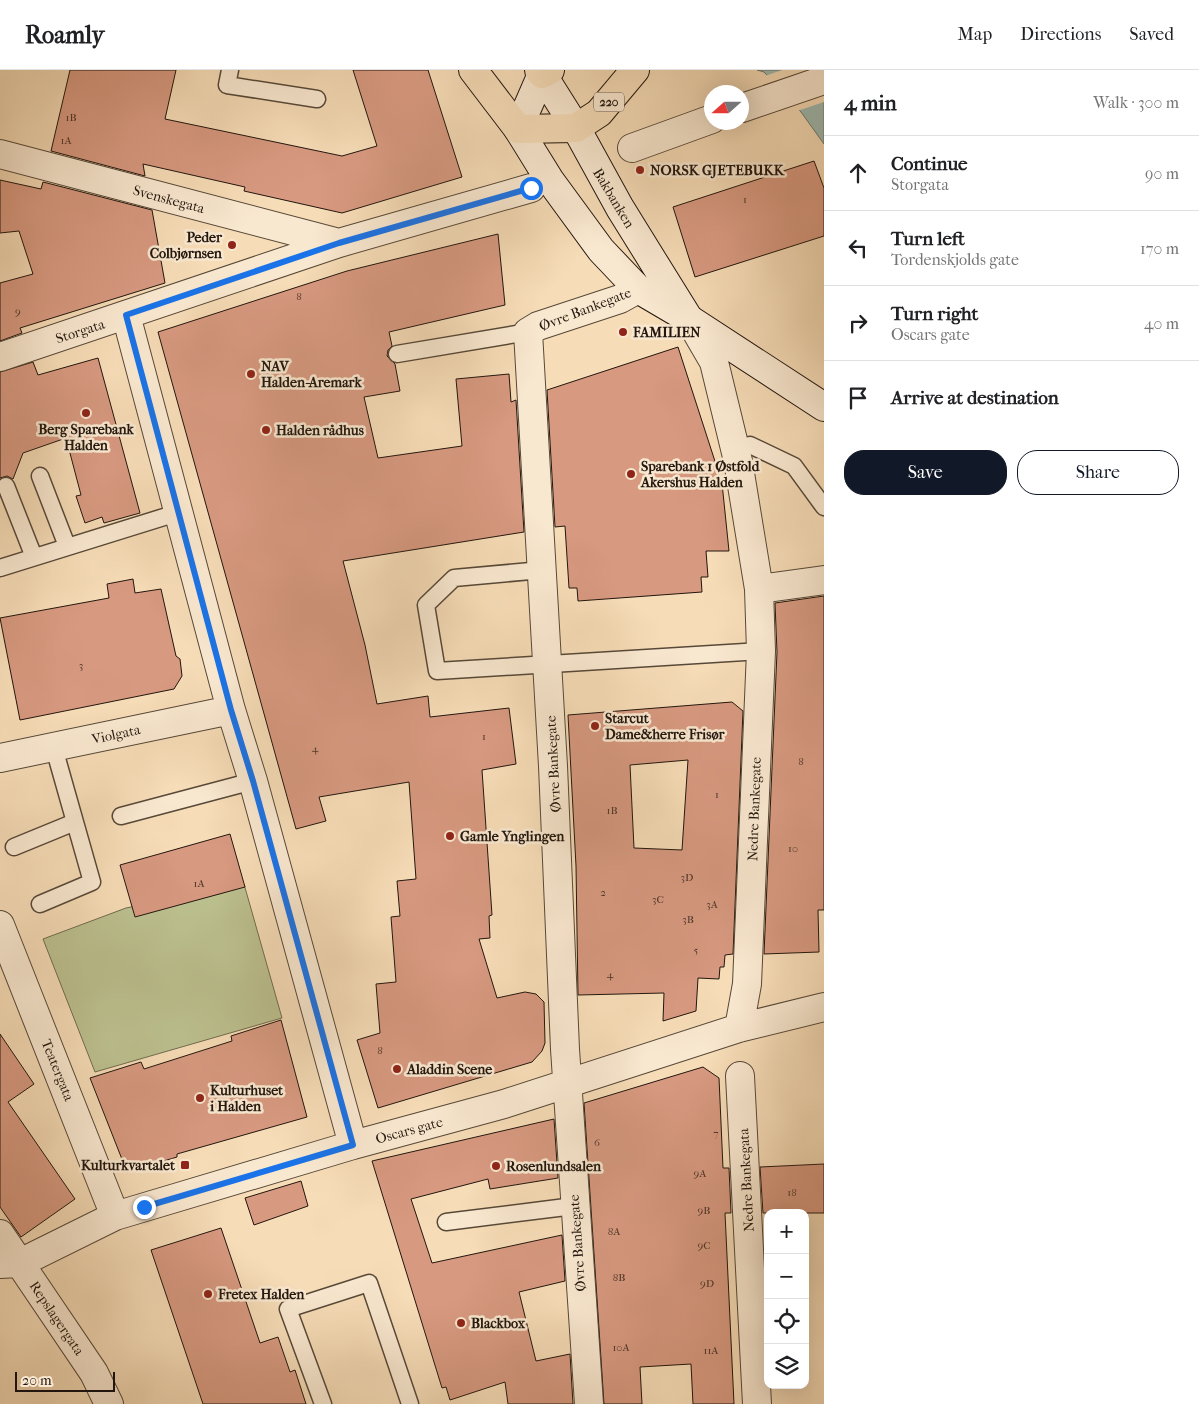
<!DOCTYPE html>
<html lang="en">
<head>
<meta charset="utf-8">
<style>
  :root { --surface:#fff; --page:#f2f2f2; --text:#202124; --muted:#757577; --line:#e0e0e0; --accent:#111827 }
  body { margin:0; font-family:"IM FELL French Canon",serif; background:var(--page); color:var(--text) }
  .controls { position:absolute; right:15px; bottom:15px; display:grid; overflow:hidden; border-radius:10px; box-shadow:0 5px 20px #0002 }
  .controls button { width:45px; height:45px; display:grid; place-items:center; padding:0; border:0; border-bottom:1px solid var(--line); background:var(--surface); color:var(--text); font:25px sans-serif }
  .compass { position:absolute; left:704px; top:15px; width:45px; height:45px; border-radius:50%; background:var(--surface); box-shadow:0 5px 20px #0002; rotate:249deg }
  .scale { position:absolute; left:15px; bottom:12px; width:100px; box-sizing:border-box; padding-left:5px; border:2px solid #22160e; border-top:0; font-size:14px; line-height:18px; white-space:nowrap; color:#22160e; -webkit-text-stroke:4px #f9e8d0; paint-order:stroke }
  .stop { position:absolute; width:15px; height:15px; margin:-11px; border:4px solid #1a73e8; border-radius:50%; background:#fff }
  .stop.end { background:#1a73e8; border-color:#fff; box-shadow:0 1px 5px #0008 }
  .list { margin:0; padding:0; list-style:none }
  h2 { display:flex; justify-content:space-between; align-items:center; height:65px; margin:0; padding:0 20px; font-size:21px }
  h2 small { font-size:16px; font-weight:400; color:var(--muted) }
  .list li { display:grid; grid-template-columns:32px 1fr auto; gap:15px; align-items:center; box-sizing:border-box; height:75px; padding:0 20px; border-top:1px solid var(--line) }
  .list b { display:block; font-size:19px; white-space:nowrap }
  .list p { margin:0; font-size:16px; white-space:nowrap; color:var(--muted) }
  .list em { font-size:16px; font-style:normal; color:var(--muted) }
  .actions { display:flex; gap:10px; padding:15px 20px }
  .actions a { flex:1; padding:11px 0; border:1px solid var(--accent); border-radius:20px; text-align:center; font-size:18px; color:var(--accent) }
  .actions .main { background:var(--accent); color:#fff }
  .icon { flex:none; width:28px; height:28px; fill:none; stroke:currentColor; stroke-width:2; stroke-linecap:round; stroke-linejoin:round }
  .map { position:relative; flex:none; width:824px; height:1334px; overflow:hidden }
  header { display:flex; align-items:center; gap:30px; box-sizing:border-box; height:70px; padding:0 25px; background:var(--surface); border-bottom:1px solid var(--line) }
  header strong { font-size:24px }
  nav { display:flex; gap:28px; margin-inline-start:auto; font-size:18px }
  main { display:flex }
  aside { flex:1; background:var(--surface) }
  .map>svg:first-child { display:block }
</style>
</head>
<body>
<header>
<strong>Roamly</strong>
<nav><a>Map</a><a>Directions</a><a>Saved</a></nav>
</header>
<main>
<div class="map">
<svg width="824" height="1334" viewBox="0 0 824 1334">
  <rect width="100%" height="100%" fill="#f6dcb7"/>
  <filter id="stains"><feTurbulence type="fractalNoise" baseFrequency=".004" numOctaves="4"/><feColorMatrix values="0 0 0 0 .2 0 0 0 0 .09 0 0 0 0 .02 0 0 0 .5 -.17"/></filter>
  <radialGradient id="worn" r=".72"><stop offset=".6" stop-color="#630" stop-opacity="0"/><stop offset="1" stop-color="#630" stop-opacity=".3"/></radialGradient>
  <path fill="#bcc08f" stroke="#6f6b4e" d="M244,814l38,134 -187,54 -52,-133 83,-31z"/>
  <path fill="#9dbbb2" stroke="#6c7970" d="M757,0h67v74l-23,-32 -37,-40z"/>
  <path fill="#f6dcb7" d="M782,0h42v32l-27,9 -32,-35z"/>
  <path fill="#d79980" stroke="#22160e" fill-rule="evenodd" d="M70,0h106l-11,49 177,37 35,-10 -24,-76h75l34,107 -120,36 -98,-22 1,-4 -102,-23 2,12 -94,-25z
    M814,91l10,27v48l-129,41 -22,-70z
    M0,110l41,9 2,-7 109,28 13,73 -145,45 2,5 -22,8v-58l33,-9 -14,-43 -19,2z
    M498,164l7,71 -116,27 3,14 -4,4 -1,6 8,8 5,27 -36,6 14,61 84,-12 -6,-67 53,-5 2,28 5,-2 8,132 -181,29 22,84 12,59 51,-8 2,21 79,-9 7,56 -34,6 10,145 -3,1 1,22 -11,1 18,59 28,-6 11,2 8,8 1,41 -3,8 -10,11 -154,46 -21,-68 23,-7 -4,-49 20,-2 -5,-65 9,-1 -3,-35 19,-2 -7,-97 -90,15 7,24 -30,8 -138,-497 189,-61z
    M678,277l44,136 7,68h-23l2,26h-7l1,15 -124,9 -1,-13h-8l-4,-62 -10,1 -8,-137z
    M98,288l42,155 -36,10 -2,-6 -17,6 -9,-27 5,-1 -15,-57 -43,15 -10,26 -6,-3 -7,2v-106l33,-10 5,13z
    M133,509l2,14 26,-4 15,67 4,3 2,17 -8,13 -154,31 -20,-102 109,-20 -2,-14z
    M824,526v314h-6l1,42 -55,2 13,-302 -2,-49z
    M732,632l11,9 -10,243 -8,1 -1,12h-4l-1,12 -21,-1 -2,33 -33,10 1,-28 -86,2 -2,-129 -8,-151zM688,690l-6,90 -48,-2 -4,-83z
    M230,764l15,53 -110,30 -15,-52z
    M281,950l26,97 -130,37v3l-50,15 -37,-94 51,-16 3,7 88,-28 -1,-5z
    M0,964l34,50 -26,18 67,97 -54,38 -21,-30z
    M703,997l16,11 4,90h6l2,45h-6l9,191h-41l-2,-40 -51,3 2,37h-38l-20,-301z
    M554,1049l4,59 -68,11 -2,-10 -77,20 21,64 130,-28 3,46 -46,11 17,69 34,-7 3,50h-65l-3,-22 -55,18 -4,-13 -4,1 -70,-227z
    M824,1094v49h-61l-3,-46z
    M301,1111l7,25 -54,19 -9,-27z
    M221,1158l39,115 18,-6 12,35 5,-2 11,34h-103l-52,-154z"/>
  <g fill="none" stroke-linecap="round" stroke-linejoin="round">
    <g stroke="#574838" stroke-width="19">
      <path id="lane" d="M230,0l-3,15 90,14
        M397,284l131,-22
        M734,379l16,-4 44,21 30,41
        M40,406l27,70
        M6,416l28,71
        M0,498l180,-56
        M542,500l-88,8 -28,27 11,66 324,-20
        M121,746l132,-35
        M14,777l61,-25
        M40,834l52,-22 -38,-134
        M446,1152l128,-16
        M323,1334l-35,-95 81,-26 41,121"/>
    </g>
    <g stroke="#574838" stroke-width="30">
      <path id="street" d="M742,38l82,-28
        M632,78l80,-29
        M0,84l339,89
        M126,245l105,395 22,71 100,364
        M689,249l25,43 24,99 21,128 2,62 -14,333 -8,44
        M0,287l339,-114 192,-55
        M759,519l65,-9
        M0,688l231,-48
        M0,855l115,291
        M740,1006l17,328
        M0,1164l94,139 15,31
        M0,1194l20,-1 95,-47 238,-71 151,-41 235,-76 85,-21
        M589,1334l-24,-355 -12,-283 -25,-434 10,-6 82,-27 18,-10"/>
    </g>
    <g stroke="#22160e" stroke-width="30">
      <path id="secondary" d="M542,4l-24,55 31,50 52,71 37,39 51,30 135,88
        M542,4l34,54 44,80 67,108"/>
    </g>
    <g stroke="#22160e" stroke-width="30">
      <path id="primary" d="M473,0l45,59 58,-1 23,-15 36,-43
        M539,0l3,4 8,-4"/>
    </g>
    <use href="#lane" stroke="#f9e8d0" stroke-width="16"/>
    <use href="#street" stroke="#f9e8d0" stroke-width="28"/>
    <use href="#secondary" stroke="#f9e8d0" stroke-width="28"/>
    <use href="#primary" stroke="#f6dcb7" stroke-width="28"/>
  </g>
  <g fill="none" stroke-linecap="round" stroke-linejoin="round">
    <path stroke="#1a73e8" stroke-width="6" d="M144,1137l209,-62 -100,-364 -22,-71 -105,-395 213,-72 192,-55"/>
  </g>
  <g fill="#8f2418" stroke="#f9e8d0" stroke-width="2">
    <circle cx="640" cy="100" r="5"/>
    <circle cx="232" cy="175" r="5"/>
    <circle cx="623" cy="262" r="5"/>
    <circle cx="251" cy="304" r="5"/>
    <circle cx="86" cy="343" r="5"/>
    <circle cx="266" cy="360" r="5"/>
    <circle cx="631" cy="404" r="5"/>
    <circle cx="595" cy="656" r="5"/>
    <circle cx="450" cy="766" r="5"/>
    <circle cx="397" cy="999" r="5"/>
    <circle cx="200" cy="1028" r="5"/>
    <rect x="180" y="1090" width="10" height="10" rx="2.5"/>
    <circle cx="496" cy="1096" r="5"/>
    <circle cx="208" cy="1224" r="5"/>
    <circle cx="461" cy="1253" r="5"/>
  </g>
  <g text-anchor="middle" stroke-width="5" stroke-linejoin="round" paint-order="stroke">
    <g font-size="11" fill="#4f372a">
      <text x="71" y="51">1B</text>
      <text x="66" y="74">1A</text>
      <text x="745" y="133">1</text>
      <text x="299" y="230">8</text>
      <text x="18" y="245">9</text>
      <text x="81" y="599">3</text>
      <text x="484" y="670">1</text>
      <text x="315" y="682">4</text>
      <text x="801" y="695">8</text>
      <text x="717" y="728">1</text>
      <text x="612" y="744">1B</text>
      <text x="793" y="782">10</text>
      <text x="687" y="811">3D</text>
      <text x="199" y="817">1A</text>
      <text x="603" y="826">2</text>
      <text x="658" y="833">3C</text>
      <text x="712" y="838">3A</text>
      <text x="688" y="853">3B</text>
      <text x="696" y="884">5</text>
      <text x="610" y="908">4</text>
      <text x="380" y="984">8</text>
      <text x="716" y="1067">7</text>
      <text x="597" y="1076">6</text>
      <text x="700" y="1107">9A</text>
      <text x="792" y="1126">18</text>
      <text x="704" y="1144">9B</text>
      <text x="614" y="1165">8A</text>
      <text x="704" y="1179">9C</text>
      <text x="619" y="1211">8B</text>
      <text x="707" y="1217">9D</text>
      <text x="621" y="1281">10A</text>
      <text x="711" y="1284">11A</text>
    </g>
    <rect fill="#f9e8d0" stroke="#625548" stroke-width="1" x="594" y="22.5" width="30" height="19" rx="4"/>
    <g font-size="12" font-weight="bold" fill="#22160e">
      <text x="609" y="36">220</text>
    </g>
    <g font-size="14" font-weight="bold" fill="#22160e" stroke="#f9e8d0" text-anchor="start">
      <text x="650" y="105">NORSK GJETEBUKK</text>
      <text x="222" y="172" text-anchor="end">Peder<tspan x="222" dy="16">Colbjørnsen</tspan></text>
      <text x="633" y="267">FAMILIEN</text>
      <text x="261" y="301">NAV<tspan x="261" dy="16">Halden-Aremark</tspan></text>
      <text x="86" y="364" text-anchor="middle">Berg Sparebank<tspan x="86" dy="16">Halden</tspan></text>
      <text x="276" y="365">Halden rådhus</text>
      <text x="641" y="401">Sparebank 1 Østfold<tspan x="641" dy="16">Akershus Halden</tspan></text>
      <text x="605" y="653">Starcut<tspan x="605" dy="16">Dame&amp;herre Frisør</tspan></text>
      <text x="460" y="771">Gamle Ynglingen</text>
      <text x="407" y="1004">Aladdin Scene</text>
      <text x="210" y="1025">Kulturhuset<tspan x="210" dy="16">i Halden</tspan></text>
      <text x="175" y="1100" text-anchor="end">Kulturkvartalet</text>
      <text x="506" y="1101">Rosenlundsalen</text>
      <text x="218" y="1229">Fretex Halden</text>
      <text x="471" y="1258">Blackbox</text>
    </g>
    <g font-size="14" fill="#22160e" stroke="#f9e8d0">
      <text transform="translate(614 128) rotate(59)" y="5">Bakbanken</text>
      <text transform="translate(169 129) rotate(15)" y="5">Svenskegata</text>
      <text transform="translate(585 239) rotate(-21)" y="5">Øvre Bankegate</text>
      <text transform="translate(80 261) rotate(-18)" y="5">Storgata</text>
      <text transform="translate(116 664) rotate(-12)" y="5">Violgata</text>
      <text transform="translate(553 694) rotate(-93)" y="5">Øvre Bankegate</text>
      <text transform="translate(754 739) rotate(-88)" y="5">Nedre Bankegate</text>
      <text transform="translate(58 1000) rotate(68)" y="5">Teatergata</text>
      <text transform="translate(409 1060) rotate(-15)" y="5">Oscars gate</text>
      <text transform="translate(746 1110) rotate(-93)" y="5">Nedre Bankegata</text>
      <text transform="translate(577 1173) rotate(-94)" y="5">Øvre Bankegate</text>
      <text transform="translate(57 1248) rotate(56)" y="5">Repslagergata</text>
    </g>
  </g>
  <rect width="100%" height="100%" filter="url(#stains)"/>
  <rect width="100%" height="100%" fill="url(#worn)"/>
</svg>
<div class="controls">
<button>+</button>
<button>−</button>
<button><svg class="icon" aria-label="locate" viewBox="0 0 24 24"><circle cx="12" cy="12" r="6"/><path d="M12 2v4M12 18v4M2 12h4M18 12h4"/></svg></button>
<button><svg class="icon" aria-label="layers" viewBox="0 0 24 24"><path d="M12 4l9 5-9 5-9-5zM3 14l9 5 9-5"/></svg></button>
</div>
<svg class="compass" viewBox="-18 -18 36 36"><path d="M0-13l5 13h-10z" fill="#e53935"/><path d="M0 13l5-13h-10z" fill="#757577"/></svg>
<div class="scale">20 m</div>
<div class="stop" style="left:531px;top:118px"></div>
<div class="stop end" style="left:144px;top:1137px"></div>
</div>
<aside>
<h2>4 min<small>Walk · 300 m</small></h2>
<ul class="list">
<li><svg class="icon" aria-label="ahead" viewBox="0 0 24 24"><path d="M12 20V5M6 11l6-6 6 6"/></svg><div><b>Continue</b><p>Storgata</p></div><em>90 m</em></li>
<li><svg class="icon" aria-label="left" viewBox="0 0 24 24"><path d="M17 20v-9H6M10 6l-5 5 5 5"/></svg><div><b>Turn left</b><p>Tordenskjolds gate</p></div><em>170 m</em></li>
<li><svg class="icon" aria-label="right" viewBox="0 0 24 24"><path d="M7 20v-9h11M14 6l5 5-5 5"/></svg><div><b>Turn right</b><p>Oscars gate</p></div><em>40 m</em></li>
<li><svg class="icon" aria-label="arrive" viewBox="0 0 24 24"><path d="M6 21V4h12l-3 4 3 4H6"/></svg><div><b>Arrive at destination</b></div></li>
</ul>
<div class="actions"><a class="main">Save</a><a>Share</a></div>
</aside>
</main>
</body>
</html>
